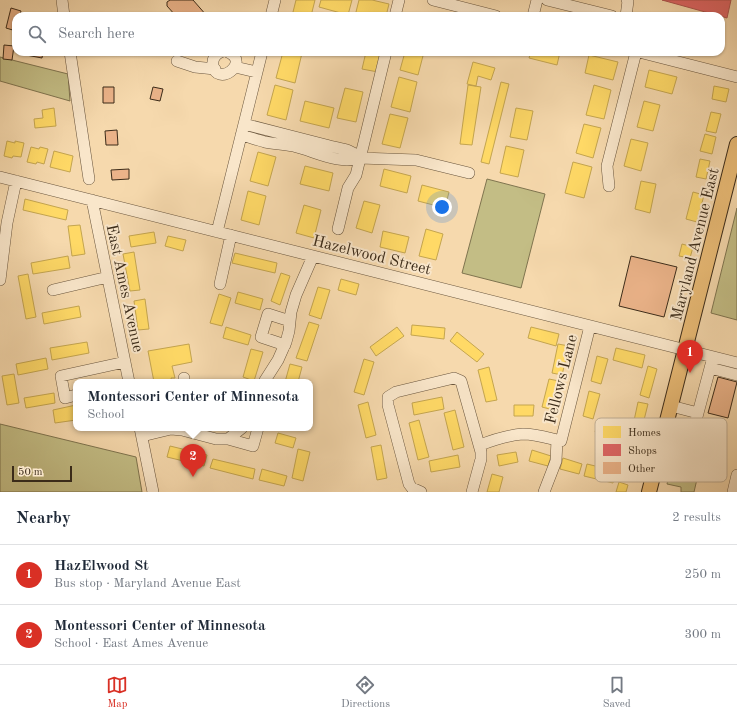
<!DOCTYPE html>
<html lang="en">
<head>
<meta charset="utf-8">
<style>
  :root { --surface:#fff; --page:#f6f6f7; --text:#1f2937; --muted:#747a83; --line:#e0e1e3; --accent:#d93025 }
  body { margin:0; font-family:"Old Standard TT",serif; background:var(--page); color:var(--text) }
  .scale { position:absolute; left:12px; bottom:10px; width:60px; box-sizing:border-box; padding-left:4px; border:2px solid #3b2b19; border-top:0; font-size:11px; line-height:14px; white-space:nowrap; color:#3b2b19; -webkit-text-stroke:3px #f9e6ca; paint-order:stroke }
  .you { position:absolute; left:442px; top:207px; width:14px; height:14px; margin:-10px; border:3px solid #fff; border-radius:50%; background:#1a73e8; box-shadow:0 0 0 6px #1a73e833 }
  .badge { display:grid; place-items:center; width:26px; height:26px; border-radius:50%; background:var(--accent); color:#fff; font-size:13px; font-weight:700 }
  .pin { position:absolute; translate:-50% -33px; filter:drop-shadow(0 1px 2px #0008) }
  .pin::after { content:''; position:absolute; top:21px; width:14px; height:12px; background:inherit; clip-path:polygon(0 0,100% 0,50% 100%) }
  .popup { position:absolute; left:73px; top:379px; width:240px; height:52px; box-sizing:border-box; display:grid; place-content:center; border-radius:8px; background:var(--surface); filter:drop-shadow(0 1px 3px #0005); font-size:13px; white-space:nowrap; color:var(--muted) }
  .popup b { font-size:15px; color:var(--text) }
  .popup::after { content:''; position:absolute; left:50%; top:100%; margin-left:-8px; border:8px solid transparent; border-top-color:var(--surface) }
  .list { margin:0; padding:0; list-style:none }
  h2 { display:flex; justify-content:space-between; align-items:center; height:52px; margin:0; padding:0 16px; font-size:17px }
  h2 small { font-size:13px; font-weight:400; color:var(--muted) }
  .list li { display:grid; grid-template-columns:26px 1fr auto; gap:12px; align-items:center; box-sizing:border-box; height:60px; padding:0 16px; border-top:1px solid var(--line) }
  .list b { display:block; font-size:15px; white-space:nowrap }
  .list p { margin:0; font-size:13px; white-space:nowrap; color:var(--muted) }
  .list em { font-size:13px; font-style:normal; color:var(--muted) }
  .icon { flex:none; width:22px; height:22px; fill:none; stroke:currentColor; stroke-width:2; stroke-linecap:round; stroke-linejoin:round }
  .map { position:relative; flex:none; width:737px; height:492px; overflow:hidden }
  .search { position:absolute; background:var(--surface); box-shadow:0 1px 3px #0004; left:12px; right:12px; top:12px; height:44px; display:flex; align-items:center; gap:10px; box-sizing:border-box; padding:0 14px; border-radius:12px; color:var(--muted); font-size:15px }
  .sheet { height:172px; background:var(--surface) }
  nav { display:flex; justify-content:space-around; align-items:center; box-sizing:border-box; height:56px; border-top:1px solid var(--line); background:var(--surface); font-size:11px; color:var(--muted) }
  nav a { display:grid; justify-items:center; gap:2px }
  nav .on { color:var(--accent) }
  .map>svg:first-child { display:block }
</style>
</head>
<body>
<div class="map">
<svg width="737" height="492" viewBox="0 0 737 492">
  <rect width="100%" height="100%" fill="#f6d9ad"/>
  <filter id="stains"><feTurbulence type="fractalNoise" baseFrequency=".005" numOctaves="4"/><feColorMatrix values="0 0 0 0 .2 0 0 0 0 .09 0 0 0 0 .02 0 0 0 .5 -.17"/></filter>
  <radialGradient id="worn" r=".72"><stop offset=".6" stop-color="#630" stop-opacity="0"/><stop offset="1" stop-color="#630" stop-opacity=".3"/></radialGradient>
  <path fill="#c3bd85" stroke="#7f744f" d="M0,57l68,17 2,27 -70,-20z
    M487,179l58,15 -24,94 -59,-15z
    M737,208v112l-26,-7z
    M0,424l136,33 6,35h-142z
    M679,432l27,8 -12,52h-13v-5l-14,-3z"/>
  <path fill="#ffd966" stroke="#c4a54f" d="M296,0h19l-4,16h-19z
    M321,0h31l-4,15 -29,-8z
    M359,0h13l17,4 -3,12h-31z
    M283,52l19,1 -7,30 -19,-5z
    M366,52h17l-5,20 -16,-3z
    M405,52h19l-6,23 -18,-5z
    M531,52h29l-3,13 -28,-7z
    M589,55l29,7 -5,18 -28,-7z
    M473,62l22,6 -4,12 -13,-4 -2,10 -9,-2z
    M649,70l28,7 -5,17 -27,-7z
    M399,77l18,5 -7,30 -19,-5z
    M501,82l8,2 -20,80 -8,-2z
    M275,85l18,5 -7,30 -19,-5z
    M468,85l13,2 -9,58 -12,-1z
    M594,85l17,5 -7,29 -18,-4z
    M714,86l15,3 -3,13 -14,-3z
    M345,88l18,4 -7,30 -19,-4z
    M305,101l29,7 -5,20 -29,-7z
    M644,101l16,4 -7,26 -16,-4z
    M54,108l2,18 -21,2 -1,-9 9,-1 -1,-8z
    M516,108l17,3 -6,29 -17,-3z
    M711,112l10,2 -5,19 -10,-2z
    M390,114l18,4 -8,30 -18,-4z
    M584,124l17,4 -8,30 -17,-5z
    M705,134l11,3 -4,17 -12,-3z
    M631,139l17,4 -7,28 -17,-5z
    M7,141l8,2v-2l9,2 -3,14 -8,-1 -1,2 -8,-2z
    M506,146l18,4 -6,27 -18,-4z
    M31,147l8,2 1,-2 8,2 -4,15 -7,-2 -1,2 -9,-2z
    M54,151l19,5 -3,16 -20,-5z
    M258,152l18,5 -8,29 -18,-5z
    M700,159l10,2 -4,18 -10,-2z
    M573,162l19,5 -8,31 -19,-5z
    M305,166l28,7 -4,18 -29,-7z
    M384,169l27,7 -4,17 -27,-7z
    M641,181l15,3 -6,29 -15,-4z
    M422,185l27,7 -4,16 -27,-7z
    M248,191l18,5 -7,29 -18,-5z
    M693,192l11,3 -7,27 -11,-3z
    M25,199l43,11 -2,10 -43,-10z
    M364,201l16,4 -8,28 -16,-5z
    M304,205l17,5 -7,28 -18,-5z
    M80,225l5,29 -13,2 -4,-30z
    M426,229l17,5 -7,26 -17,-4z
    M383,231l26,6 -4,16 -25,-6z
    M154,232l2,11 -25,4 -2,-11z
    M168,236l18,4 -3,11 -18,-5z
    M682,244l11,3 -3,11 -11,-2z
    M134,252l6,38 -10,1 -7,-37z
    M235,253l42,10 -2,10 -43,-10z
    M68,256l2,12 -37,6 -2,-11z
    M281,273l9,3 -10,29 -9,-4z
    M28,274l8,43 -10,2 -8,-43z
    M341,279l18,5 -3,11 -18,-5z
    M318,287l12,3 -9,29 -12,-4z
    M238,292l25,7 -3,11 -25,-7z
    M219,294l12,4 -9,28 -12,-3z
    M145,299l4,30 -11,1 -4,-29z
    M79,306l2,11 -37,7 -2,-11z
    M309,322l10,3 -12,36 -11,-3z
    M412,325l33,3 -1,11 -33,-4z
    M226,327l25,8 -3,10 -25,-7z
    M397,327l7,9 -28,20 -6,-9z
    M531,327l28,7 -3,12 -28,-8z
    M457,332l27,22 -7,8 -27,-21z
    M87,342l2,11 -37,7 -2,-12z
    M189,344l3,18 -20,4 3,12h-4l1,4h-18l-6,-31z
    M558,344l11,2 -7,29 -10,-2z
    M616,348l29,7 -3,13 -29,-8z
    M251,349l12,3 -9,29 -11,-4z
    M597,356l11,3 -7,25 -10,-3z
    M46,358l2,11 -30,6 -2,-11z
    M364,359l10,3 -10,33 -10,-3z
    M290,364l12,3 -4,15h-13z
    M648,366l9,3 -8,29 -9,-3z
    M489,367l8,33 -11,2 -8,-32z
    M14,374l5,29 -12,2 -5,-29z
    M549,379l10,2 -6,29 -11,-3z
    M589,391l11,3 -7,25 -10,-3z
    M54,393l1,10 -29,5 -2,-10z
    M442,397l2,12 -30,6 -2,-12z
    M368,402l8,33 -10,3 -8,-33z
    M638,402l10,2 -7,28 -9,-2z
    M76,405v15l-21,3 -2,-13z
    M514,405h20l-1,11h-19z
    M455,410l9,37 -11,3 -9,-37z
    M419,420l10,37 -11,3 -9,-37z
    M598,421l29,6 -3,11 -29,-6z
    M278,433l18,5 -3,10 -18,-5z
    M381,445l6,33 -10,2 -6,-33z
    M170,446l37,9 -3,11 -37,-9z
    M298,449l12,3 -7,29 -11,-3z
    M532,450l19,6 -3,10 -19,-5z
    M516,452l2,10 -19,4 -2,-11z
    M458,455l2,12 -29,5 -2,-11z
    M563,458l19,6 -3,10 -19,-5z
    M213,459l42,10 -2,10 -43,-11z
    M587,464l29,7 -3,12 -29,-7z
    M262,469l25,7 -3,10 -25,-6z
    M492,474l11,3 -4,15h-12z
    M619,482l9,3 -2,7h-10z"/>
  <path fill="#e06666" stroke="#ae544f" d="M662,0h69l-4,18z"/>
  <path fill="#ebb389" stroke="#3b2b19" d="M170,0h23l14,16h-31l-9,-10v-4z
    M11,8l10,3 -1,4 3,1h-7v15l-10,-3z
    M4,45l10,1 -2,14 -9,-1z
    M26,52h17l-1,6 -16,-3z
    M103,87h11v16h-11z
    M153,87l10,2 -3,12 -10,-2z
    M117,130l1,15h-12l-1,-14z
    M129,169v10l-17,1 -1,-10z
    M631,256l46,11 -13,50 -45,-11z
    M718,377l19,5 -9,36 -20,-5z"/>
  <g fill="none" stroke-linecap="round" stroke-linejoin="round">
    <g stroke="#6a563e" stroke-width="12">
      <path id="minor" d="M62,0l2,16
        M433,0l63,16
        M547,0l65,16
        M271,16l4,-16
        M395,16l4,-16
        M533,16l4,-16
        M626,16l2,-15 -1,-1
        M70,52l19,127
        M221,52c-5,2 -9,6 -8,13 3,23 39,-2 15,-13
        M639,52l98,25
        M177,61l18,6 20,2
        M235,67l21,5
        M244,124c27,7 55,14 82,21 13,4 24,3 34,13
        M241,135c8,2 16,5 24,7 10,2 19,2 28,4 22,5 45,19 67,12l56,2 53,13
        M0,177l737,186
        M609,186l-2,-20 29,-114
        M92,200l37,182
        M338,229l10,-41 8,-13 30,-123
        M217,232l45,-180
        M0,280l7,-57 9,-42
        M220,284l11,-49
        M53,290l55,-13
        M285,345l-24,-8 7,-23 22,7
        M710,368l27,7
        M184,378v4
        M264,382l14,-22 8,-18 3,-11 2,-19 5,-17 17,-39
        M76,395l-11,3 -4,-22 64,-14
        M671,406l27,7
        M140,428l13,64
        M694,428l19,-71
        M142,436l29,-7 11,1 34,9h12l14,-11
        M228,439l25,7 5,-18
        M480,445c13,-5 28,-10 43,-11 13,0 25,4 38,7l29,-115
        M421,492l-9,-4 -3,-4 -21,-79v-8l8,-5 58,-14 7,3 20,71v7l-9,33
        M544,492l12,-31 1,-21
        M733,492l4,-17"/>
    </g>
    <g stroke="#3b2b19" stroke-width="16">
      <path id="major" d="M649,492l88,-348"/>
    </g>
    <use href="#minor" stroke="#f9e6ca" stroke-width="11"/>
    <use href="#major" stroke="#ebbc76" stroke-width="14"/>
  </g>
  <g text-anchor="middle" stroke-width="4" stroke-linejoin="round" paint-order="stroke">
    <g font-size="16" fill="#3b2b19" stroke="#f9e6ca">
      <text transform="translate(694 244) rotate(-76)" y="6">Maryland Avenue East</text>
      <text transform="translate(372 254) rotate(14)" y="6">Hazelwood Street</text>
      <text transform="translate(126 288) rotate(78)" y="6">East Ames Avenue</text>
      <text transform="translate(560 379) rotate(-76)" y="6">Fellows Lane</text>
    </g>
  </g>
  <rect x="595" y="418" width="132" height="64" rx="6" fill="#f9e6ca" stroke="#c0ae95" stroke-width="1"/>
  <rect x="603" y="426" width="18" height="12" fill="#ffd966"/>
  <rect x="603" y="444" width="18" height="12" fill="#e06666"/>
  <rect x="603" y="462" width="18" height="12" fill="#ebb389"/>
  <g font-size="11" fill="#3b2b19">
    <text x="628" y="436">Homes</text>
    <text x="628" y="454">Shops</text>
    <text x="628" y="472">Other</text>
  </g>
  <rect width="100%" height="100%" filter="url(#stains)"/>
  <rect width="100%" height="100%" fill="url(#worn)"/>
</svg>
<div class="scale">50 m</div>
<div class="you"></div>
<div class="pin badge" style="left:690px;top:373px">1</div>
<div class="pin badge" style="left:193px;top:477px">2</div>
<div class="popup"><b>Montessori Center of Minnesota</b>School</div>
<div class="search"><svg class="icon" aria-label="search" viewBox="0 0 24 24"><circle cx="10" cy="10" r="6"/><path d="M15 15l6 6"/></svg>Search here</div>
</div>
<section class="sheet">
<h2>Nearby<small>2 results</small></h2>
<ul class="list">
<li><span class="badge">1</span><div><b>HazElwood St</b><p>Bus stop · Maryland Avenue East</p></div><em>250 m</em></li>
<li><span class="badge">2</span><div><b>Montessori Center of Minnesota</b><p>School · East Ames Avenue</p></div><em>300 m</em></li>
</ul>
</section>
<nav>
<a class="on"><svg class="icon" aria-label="map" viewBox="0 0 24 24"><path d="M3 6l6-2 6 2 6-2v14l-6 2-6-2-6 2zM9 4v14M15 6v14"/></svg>Map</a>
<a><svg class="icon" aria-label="directions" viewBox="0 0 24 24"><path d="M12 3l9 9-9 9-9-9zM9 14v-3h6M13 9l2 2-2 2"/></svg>Directions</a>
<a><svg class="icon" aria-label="saved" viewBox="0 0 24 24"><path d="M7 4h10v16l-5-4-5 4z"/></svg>Saved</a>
</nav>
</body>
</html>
